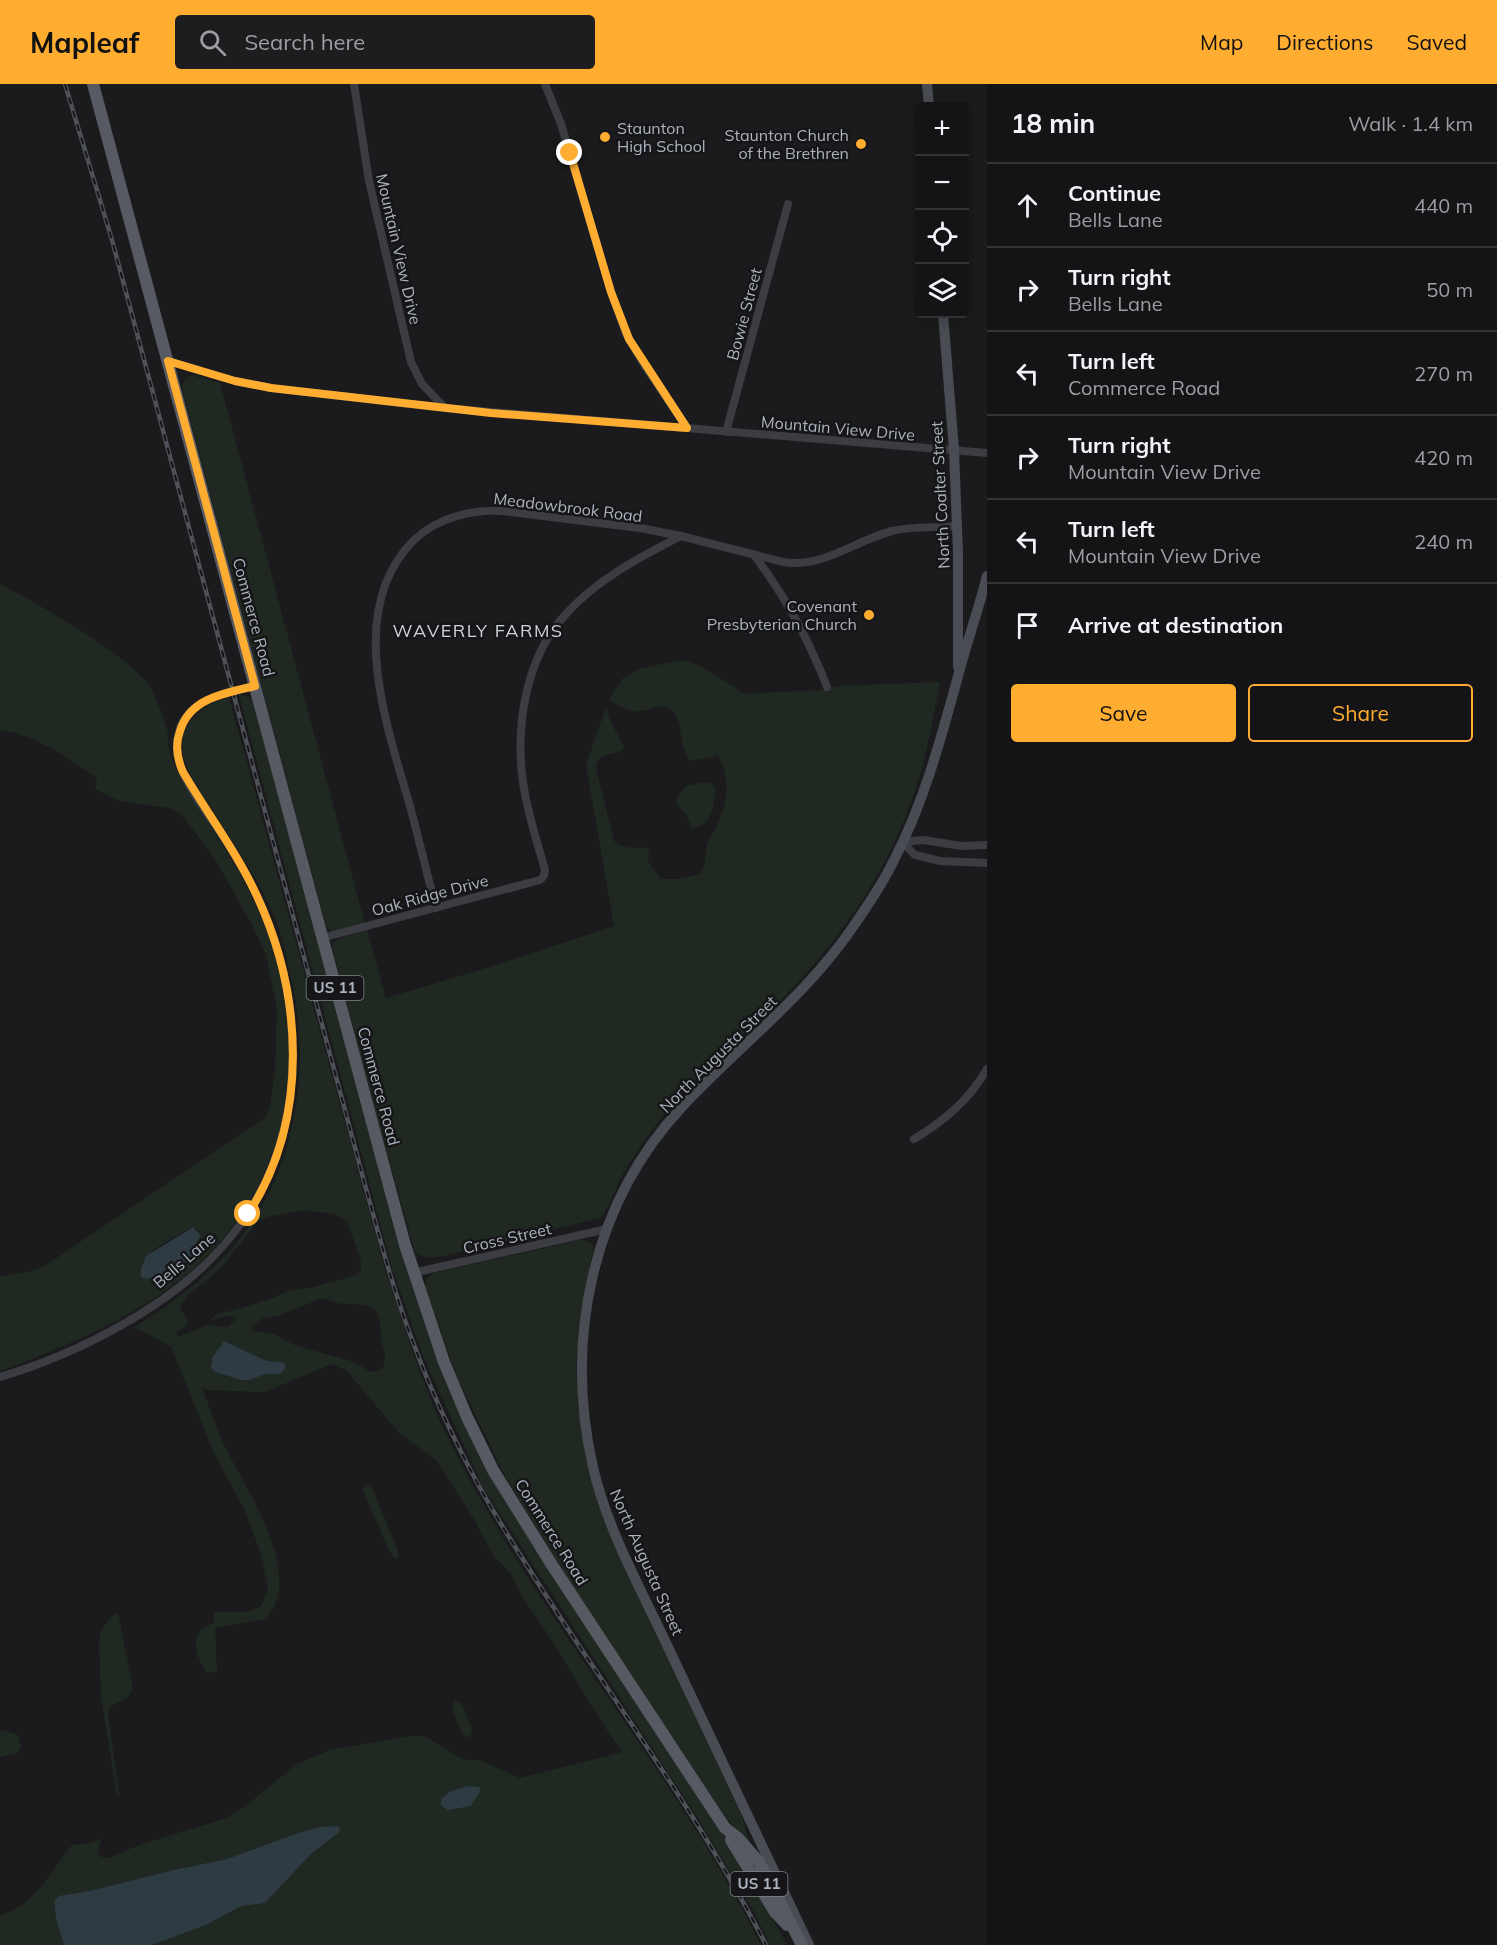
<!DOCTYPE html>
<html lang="en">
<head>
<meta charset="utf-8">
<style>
  :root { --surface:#141416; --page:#1d1d1f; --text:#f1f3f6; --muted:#9d9ea1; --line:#333335; --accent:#ffad31 }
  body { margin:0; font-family:Mulish,sans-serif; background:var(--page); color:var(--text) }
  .controls { position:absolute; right:18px; top:18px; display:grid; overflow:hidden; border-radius:6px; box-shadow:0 3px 15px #0003 }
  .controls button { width:54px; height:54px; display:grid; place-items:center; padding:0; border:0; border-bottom:2px solid var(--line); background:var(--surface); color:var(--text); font:30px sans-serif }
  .stop { position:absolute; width:18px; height:18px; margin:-14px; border:4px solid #ffad31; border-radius:50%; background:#fff }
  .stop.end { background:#ffad31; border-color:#fff; box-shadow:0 2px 6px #0008 }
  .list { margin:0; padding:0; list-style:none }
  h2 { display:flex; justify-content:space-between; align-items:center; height:78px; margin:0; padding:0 24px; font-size:26px }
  h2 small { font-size:20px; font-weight:400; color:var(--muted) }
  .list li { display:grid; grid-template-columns:39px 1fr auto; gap:18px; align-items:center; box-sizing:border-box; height:84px; padding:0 24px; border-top:2px solid var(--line) }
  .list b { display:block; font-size:22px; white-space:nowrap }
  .list p { margin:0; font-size:20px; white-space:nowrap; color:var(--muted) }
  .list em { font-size:20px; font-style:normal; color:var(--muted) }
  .actions { display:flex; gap:12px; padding:18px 24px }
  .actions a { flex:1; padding:14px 0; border:2px solid var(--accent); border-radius:6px; text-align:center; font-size:21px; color:var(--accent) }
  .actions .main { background:var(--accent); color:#111 }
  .icon { flex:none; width:33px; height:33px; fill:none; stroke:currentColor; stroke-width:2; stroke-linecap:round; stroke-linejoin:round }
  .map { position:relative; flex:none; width:987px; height:1861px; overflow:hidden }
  header { display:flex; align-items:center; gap:36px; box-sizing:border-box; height:84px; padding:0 30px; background:var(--accent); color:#111 }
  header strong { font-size:28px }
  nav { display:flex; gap:33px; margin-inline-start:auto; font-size:21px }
  .search { width:420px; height:54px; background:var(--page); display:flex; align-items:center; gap:15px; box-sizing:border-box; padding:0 21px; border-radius:6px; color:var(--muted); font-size:22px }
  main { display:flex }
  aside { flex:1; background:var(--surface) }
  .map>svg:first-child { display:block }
</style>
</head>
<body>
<header>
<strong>Mapleaf</strong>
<div class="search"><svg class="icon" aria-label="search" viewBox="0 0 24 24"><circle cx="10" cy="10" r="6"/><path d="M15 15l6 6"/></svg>Search here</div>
<nav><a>Map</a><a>Directions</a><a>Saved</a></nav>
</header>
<main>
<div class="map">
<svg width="987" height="1861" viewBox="0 0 987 1861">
  <rect width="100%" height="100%" fill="#1b1b1d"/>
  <path fill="#202921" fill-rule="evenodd" d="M191,291l29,8 145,541 -33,8 -6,-6 -144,-538 3,-9z
    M0,500c30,15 137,76 150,103 7,14 16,34 18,49 1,6 0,10 2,16 4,14 10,25 18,37 29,48 62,94 81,147 48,135 13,275 -108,358 -49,33 -106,57 -161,77v-95l29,-4 17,-7 220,-148 4,-9 5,-37 2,-63 -11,-53 -14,-30 -37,-66 -34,-45 -12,-6 -49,-7 -25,-12 2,-11c-34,-22 -56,-41 -97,-48zM189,1144h7l4,4 -7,24 -23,18 -25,5c-2,-4 -5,-9 -3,-14 4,-16 34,-27 47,-37z
    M683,576l20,7 42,27 76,-4 17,-4 102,-4c-7,34 -12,69 -23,102 -25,81 -74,153 -133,213 -34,34 -74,64 -105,100 -21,24 -40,50 -56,77 -8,14 -13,32 -23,44l-157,38c-11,2 -18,3 -28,-4l-35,-124 -48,-181 1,-4 6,-4 28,-9 19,68 107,-32 121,-40 -28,-161 20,-58 4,14 14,25 -1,4c-11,6 -26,2 -27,19l18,72c9,9 22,6 35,7l-1,13 13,18h18l21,-5c8,-10 4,-21 8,-32 1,-4 5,-8 7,-13 12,-24 17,-48 3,-73l-28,5c-11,-14 -7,-38 -16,-49 -11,-13 -22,-1 -35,-1 -11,1 -21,-6 -30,-12l14,-21 18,-10z
    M239,611l8,1 6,5 156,575 24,71 26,60 284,459 44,79h-17l-16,-33 -55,-92 -215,-331 -61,-133 -31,-88z
    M229,613l158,580c18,51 34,104 57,153 16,33 34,65 52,96 84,142 191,271 265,419h-609l54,-20 35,-19 24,-3 46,-49 27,-21v-7h-4l-33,6 -74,27 -53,11 -80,20 -21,3 -19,9 2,17 8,26h-64v-30c34,-7 51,-45 72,-70l18,-2 11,-4 -4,14 4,4 7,1 31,-13 88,-27 16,-10 54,-44 33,-14 81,-14h13l38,23 20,2 38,17 103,-26 -13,-17 -70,-113 -15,-20 -14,-28 -18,-19 -19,-36 -38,-59 -37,-27 -52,-62 -15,-7 -67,28 -57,-2 -6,-3c7,19 13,38 21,56 20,41 86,137 41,176l-49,9 2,44 -11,1c-9,-18 -21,-41 8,-50v-11h35l13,-7 6,-17 -7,-34 -16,-43 -30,-56 -44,-108 -28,-16 -10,-3c37,-22 73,-50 102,-83 59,-70 76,-170 58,-258 -6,-28 -12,-58 -24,-83 -17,-34 -39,-66 -59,-98 -10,-16 -24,-33 -27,-52 -6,-31 20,-49 46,-57zM306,1126l27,4 14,7 14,40v8l-4,6 -47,13 -19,2 -21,9 -35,11 -18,4 -7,6h3l17,-5 6,4 -8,8 -21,-2 -29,12 -2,-5 7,-3 6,-8 -9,-13 7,-13 19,-14 19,-18 32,-41 9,-5zM320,1215c8,0 11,2 18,4 11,3 34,-2 40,11 3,8 2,19 4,28 2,11 6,17 0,27l-11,3 -17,-10 -60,-17 -20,-11 -21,-3 -2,-3 10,-9 22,-5zM226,1258l41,19 16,1 -7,12h-11l-15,6h-9l-26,-8 -5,-9 12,-20z
    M700,699h11l4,4c0,16 -3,40 -23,41l-6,-14 -8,-8 -2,-7 10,-13z
    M580,1156l10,2 4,6 -15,71 -3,48 2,40 10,62 20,57 134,291 9,30 -25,-29 -147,-221 -74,-121 -48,-99 -32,-91 2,-9 11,-5z
    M367,1400l5,4 27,65 -1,6 -4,-1c-4,-4 -31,-66 -31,-71z
    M118,1529l15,76 -6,9 -16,8 -3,8 11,80 -2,2 -16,-100 -2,-56 2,-10 11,-14z
    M455,1616l7,4 10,25 -2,8h-4c-8,-9 -11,-19 -14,-30z
    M0,1646l14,3 5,4 2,11 -4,5 -17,4z"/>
  <path fill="#2f3b43" d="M193,1143l7,7 -7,22 -23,18 -25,5 -4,-2v-9l5,-12z
    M224,1257l43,20 15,1 3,1v6l-5,5h-15l-15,6h-9l-26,-8 -4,-4 1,-10z
    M468,1702l11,1 2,3 -10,16 -23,4 -7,-5v-6l8,-7z
    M338,1742l2,3 -2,4 -27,21 -46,49 -24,3 -35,19 -54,20h-88l-8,-26 -2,-17 5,-6 35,-6 80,-20 53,-11 74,-27 20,-5z"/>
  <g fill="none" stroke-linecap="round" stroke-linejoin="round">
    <path stroke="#3b3d43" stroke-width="8" d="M354,0l15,97 42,181 11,22 23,24
      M545,0l16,40 50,168 15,42 19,32 42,62
      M168,277l67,20 36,7 174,20 542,45
      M726,348l62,-228
      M754,471c31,41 55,85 73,132
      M902,758l13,13 25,6 47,2
      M902,758l21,-2 39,6 25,-1
      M436,824c-9,-34 -17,-68 -26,-102 -23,-80 -66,-197 4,-266 23,-22 57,-31 89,-29l137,17 41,8 102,26c39,7 73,-22 109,-31 21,-5 44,-3 65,-5
      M322,854l218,-58 4,-4 1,-6c-8,-29 -18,-58 -22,-88 -8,-56 3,-125 42,-167 31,-35 75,-58 116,-79
      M914,1055c29,-17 56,-40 73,-70
      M413,1189l194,-44
      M0,1293c77,-23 170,-70 223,-131 82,-93 87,-227 40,-337 -11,-26 -25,-49 -40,-73 -16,-24 -45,-58 -46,-88 -1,-46 43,-54 78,-62"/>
    <path stroke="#494c53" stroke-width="10" d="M927,0l2,22
      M943,230l11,136 4,103v114
      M809,1861c-47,-100 -95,-200 -142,-300 -27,-58 -60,-116 -74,-178 -29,-127 -1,-264 89,-360 59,-63 127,-113 175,-186 13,-19 26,-38 36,-59 30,-57 47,-120 64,-182 9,-35 21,-69 30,-104"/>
    <path stroke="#575a62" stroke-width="12" d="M93,0l312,1161 39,117 23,55 26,53 59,95 173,263 13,10 21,24 43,83
      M731,1756l44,72 12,13"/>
    <g stroke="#4e5158" stroke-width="4.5">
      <path id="rail" d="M65,0l47,156 253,945c15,53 28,106 48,157 18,50 41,98 66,144 24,44 52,86 79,128 71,108 149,215 208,331"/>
    </g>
    <use href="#rail" stroke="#161618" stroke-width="2" stroke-dasharray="7" stroke-linecap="butt"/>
  </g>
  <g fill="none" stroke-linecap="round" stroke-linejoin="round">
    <path stroke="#ffad31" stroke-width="8" d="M248,1130c62,-95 55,-220 8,-320 -20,-43 -49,-81 -73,-122 -6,-13 -8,-27 -3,-41 10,-33 45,-38 75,-45l-87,-325 67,20 36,7 220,25 196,15 -58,-89 -18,-47 -41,-139"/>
  </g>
  <g fill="#ffad31" stroke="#161618" stroke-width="2">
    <circle cx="605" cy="53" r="6"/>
    <circle cx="861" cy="60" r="6"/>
    <circle cx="869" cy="531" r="6"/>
  </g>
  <g text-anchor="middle" stroke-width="5" stroke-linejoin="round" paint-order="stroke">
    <g fill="#161618" stroke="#7f848c" stroke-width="1.5">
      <rect x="306.5" y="892" width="57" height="24" rx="4.5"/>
      <rect x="730.5" y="1788" width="57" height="24" rx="4.5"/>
    </g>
    <g font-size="15" font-weight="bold" fill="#acb3be">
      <text x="335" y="909">US 11</text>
      <text x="759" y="1805">US 11</text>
    </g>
    <g font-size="16" fill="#acb3be" stroke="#161618" text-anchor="end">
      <text x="617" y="50" text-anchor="start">Staunton<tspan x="617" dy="18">High School</tspan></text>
      <text x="849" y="57">Staunton Church<tspan x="849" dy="18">of the Brethren</tspan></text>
      <text x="857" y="528">Covenant<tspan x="857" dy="18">Presbyterian Church</tspan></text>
    </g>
    <g font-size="16" fill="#acb3be" stroke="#161618">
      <text transform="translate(399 165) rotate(77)" y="6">Mountain View Drive</text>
      <text transform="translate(744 230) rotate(-75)" y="6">Bowie Street</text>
      <text transform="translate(838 344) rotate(5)" y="6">Mountain View Drive</text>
      <text transform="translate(940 411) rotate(-93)" y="6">North Coalter Street</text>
      <text transform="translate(568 423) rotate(7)" y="6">Meadowbrook Road</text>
      <text transform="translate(254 533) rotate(75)" y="6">Commerce Road</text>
      <text transform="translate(430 811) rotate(-15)" y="6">Oak Ridge Drive</text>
      <text transform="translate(718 970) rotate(-45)" y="6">North Augusta Street</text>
      <text transform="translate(379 1002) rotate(75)" y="6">Commerce Road</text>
      <text transform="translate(507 1154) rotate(-13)" y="6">Cross Street</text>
      <text transform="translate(184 1176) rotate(-41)" y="6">Bells Lane</text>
      <text transform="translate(552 1448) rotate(58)" y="6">Commerce Road</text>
      <text transform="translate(647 1478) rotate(66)" y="6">North Augusta Street</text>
    </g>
    <g font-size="18" letter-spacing="1.5" fill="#ced2d9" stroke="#161618">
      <text x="478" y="553">WAVERLY FARMS</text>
    </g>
  </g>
</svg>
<div class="controls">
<button>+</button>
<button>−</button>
<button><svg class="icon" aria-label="locate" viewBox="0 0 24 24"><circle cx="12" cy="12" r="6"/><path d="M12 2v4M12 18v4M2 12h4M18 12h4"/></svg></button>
<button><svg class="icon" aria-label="layers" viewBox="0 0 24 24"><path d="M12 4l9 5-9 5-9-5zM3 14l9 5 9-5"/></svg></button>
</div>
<div class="stop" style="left:248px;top:1130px"></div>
<div class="stop end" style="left:570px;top:69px"></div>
</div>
<aside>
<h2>18 min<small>Walk · 1.4 km</small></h2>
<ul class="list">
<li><svg class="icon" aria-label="ahead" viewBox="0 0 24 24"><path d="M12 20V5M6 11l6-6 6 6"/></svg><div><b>Continue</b><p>Bells Lane</p></div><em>440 m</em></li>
<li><svg class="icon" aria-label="right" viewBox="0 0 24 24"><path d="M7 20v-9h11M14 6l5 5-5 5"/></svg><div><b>Turn right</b><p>Bells Lane</p></div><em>50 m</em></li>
<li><svg class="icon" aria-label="left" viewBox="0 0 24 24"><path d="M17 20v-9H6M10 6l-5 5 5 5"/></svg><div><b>Turn left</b><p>Commerce Road</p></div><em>270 m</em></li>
<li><svg class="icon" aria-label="right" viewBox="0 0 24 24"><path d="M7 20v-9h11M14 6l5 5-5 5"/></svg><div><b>Turn right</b><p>Mountain View Drive</p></div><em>420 m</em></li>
<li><svg class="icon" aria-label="left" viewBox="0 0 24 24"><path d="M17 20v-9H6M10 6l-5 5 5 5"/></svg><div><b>Turn left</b><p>Mountain View Drive</p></div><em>240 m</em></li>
<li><svg class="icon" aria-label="arrive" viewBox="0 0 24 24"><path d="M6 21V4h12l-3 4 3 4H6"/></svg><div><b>Arrive at destination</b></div></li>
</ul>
<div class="actions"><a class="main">Save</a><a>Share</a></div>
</aside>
</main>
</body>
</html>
